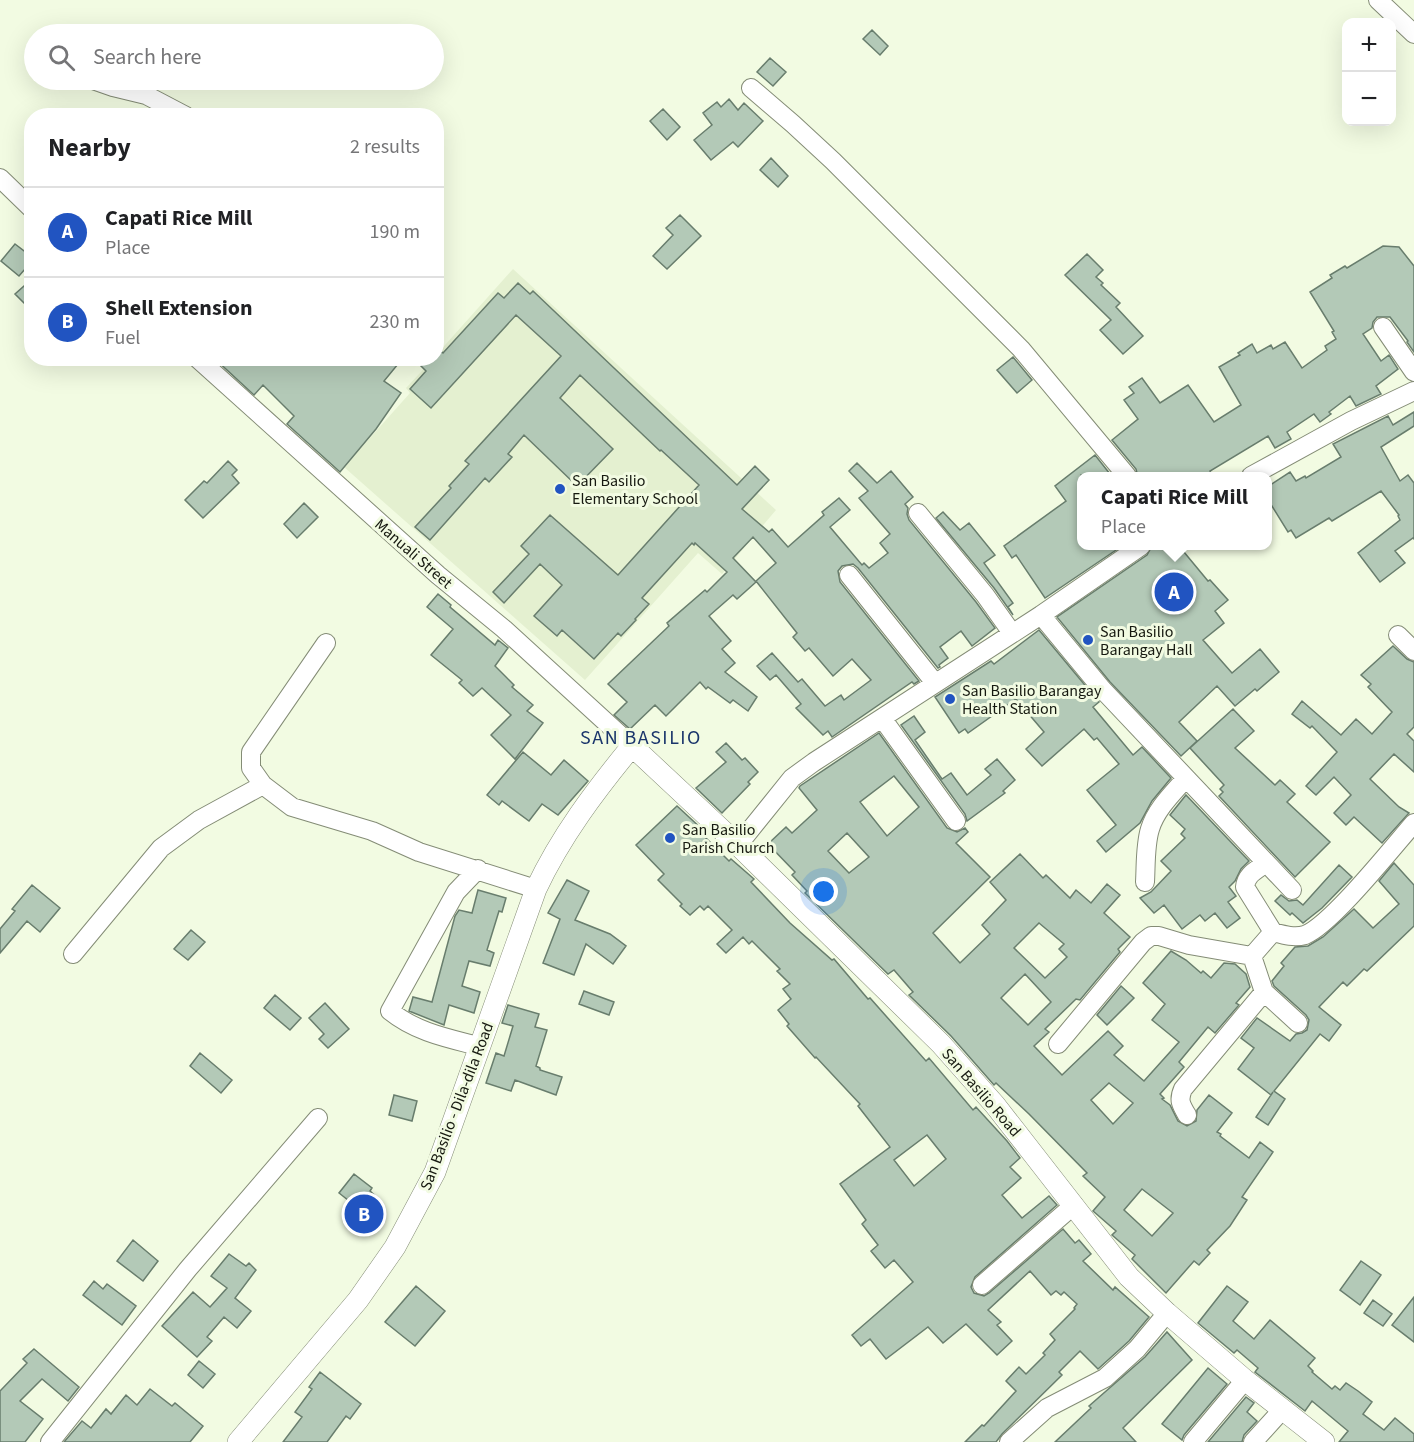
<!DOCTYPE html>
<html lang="en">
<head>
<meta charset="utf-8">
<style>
  :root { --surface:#fff; --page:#f6f6f6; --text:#202124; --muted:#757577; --line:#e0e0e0; --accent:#2154c1 }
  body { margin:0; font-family:"Source Sans 3",sans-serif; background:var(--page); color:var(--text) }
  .controls { position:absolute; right:18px; top:18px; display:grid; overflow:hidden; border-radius:12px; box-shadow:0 6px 24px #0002 }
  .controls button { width:54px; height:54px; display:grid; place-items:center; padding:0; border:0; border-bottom:2px solid var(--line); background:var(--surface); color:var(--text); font:30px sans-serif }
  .you { position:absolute; left:824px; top:892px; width:21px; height:21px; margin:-15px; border:4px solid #fff; border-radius:50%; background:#1a73e8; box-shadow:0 0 0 9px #1a73e833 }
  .badge { display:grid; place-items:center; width:39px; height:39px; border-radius:50%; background:var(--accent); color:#fff; font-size:20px; font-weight:700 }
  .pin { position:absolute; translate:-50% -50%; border:3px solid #fff; box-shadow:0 2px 6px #0006 }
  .popup { position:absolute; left:1077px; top:472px; width:195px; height:78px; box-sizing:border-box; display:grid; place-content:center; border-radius:12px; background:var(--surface); filter:drop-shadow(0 2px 4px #0005); font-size:20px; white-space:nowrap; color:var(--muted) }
  .popup b { font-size:22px; color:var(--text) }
  .popup::after { content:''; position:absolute; left:50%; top:100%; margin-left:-12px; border:12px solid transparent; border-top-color:var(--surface) }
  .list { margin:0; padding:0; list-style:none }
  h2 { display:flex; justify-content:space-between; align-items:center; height:78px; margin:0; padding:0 24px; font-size:26px }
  h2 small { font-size:20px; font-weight:400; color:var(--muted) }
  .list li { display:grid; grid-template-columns:39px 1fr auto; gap:18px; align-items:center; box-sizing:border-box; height:90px; padding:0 24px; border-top:2px solid var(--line) }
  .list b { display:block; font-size:22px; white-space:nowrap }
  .list p { margin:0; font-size:20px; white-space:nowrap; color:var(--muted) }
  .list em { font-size:20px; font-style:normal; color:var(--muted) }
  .icon { flex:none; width:33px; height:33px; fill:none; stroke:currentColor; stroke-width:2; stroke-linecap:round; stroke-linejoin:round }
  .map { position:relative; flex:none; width:1414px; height:1442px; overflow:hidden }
  .search { position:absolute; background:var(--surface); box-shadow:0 6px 24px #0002; left:24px; top:24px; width:420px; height:66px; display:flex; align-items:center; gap:15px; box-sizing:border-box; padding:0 21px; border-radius:33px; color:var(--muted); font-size:22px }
  .panel { position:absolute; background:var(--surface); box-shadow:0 6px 24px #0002; left:24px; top:108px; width:420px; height:258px; border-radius:24px }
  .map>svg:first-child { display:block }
</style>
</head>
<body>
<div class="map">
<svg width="1414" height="1442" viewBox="0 0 1414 1442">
  <rect width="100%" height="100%" fill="#f2fbe2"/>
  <path fill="#e4f0d0" d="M513,269l263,241 -54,64 -24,-21 -113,127 -241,-213 66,-74 -4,-5 27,-29 3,-1 1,-4z"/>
  <path fill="#b3c9b7" stroke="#687d6d" stroke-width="1.5" fill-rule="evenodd" d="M872,30l16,16 -8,9 -17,-16z
    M770,58l16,14 -13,14 -16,-14z
    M729,99l9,11 6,-7 19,18 -25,26 -5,-5 -22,18 -17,-20 18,-15 -9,-12 14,-11 4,5z
    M663,109l17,18 -13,13 -17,-19z
    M771,158l17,18 -10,11 -18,-17z
    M680,215l21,21 -34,33 -14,-13 20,-21 -7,-7z
    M15,244l17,13v4l-13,15 -18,-15z
    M1383,246l16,1 15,19v86l-7,-10 1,-1 -18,-24h-13l-4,5 -1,6 -9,6 18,27 8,-6 9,14 -22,17 5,8 -25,12 -6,-10 -21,16 2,2 -11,8 -6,-8 -27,18 4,7 -16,9 -7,-12 -58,35 3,6h-75l-2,-8 -24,-29 26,-21 -14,-19 10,-7 -5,-6 13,-9 18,25 28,-18 26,37 27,-17 -22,-38 21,-12 -2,-2 14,-9 5,9 14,-8 2,4 12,-7 17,26 25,-18 -2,-4 11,-7 -4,-7 2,-1 -24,-39 22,-14 -2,-3 15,-9 2,2z
    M1087,254l16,16 -7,7 7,6 -2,2 19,18 -4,4 27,29 -20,18 -23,-24 11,-10 -46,-45z
    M32,279v19l-7,6 -10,-10z
    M518,283l12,11 3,-3 204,194 18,-19 14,14 -27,29 27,23 3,-3 16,18 36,-32 -2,-3 17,-14 11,12 -20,17 32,38 2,-2 5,5 19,-15 -8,-10 10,-9 -31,-36 9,-7 -19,-20 8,-8 20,20 14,-12 22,26 -8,7 3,4 -1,6 2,6 67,82 19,26 -23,18 -11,-15 -21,16 8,11 -9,7 1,2 -2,1 -80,-100 -5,-4 -11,2 -4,5 2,11 79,99 -5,3 -2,-2 -80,55 -4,-6 -5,4 -27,-27 5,-4 -25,-29 -6,5 -13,-14 15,-13 26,29 4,-3 23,27 16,-11 3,5 27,-20 -19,-21 -19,17 -24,-28 -4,3 -12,-14 4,-4 -41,-52 20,-18 -23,-26 -20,21 23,24 -19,17 -4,-4 -24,21 22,25 -9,8 13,14 -10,9 32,25 -9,14 -15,-11 -3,3 -22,-16 -2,2 -6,-7 -34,34 -11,-11 -25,24 -16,-14 13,-13 -19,-18 61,-58 -2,-3 38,-33 2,2 20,-20 -32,-29 -1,2 -2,-2 -50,55 7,6 -14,15 1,1 -15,16 -3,-3 -24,26 -32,-29 -5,6 -23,-20 28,-31 -22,-21 -36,39 -11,-11 36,-38 -8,-8 29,-31 68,60 81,-90 -38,-35 -1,1 -80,-76 -20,23 53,51 -36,37 -53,-51 -16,19 4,3 -23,25 -4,-4 -55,62 -15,-13 36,-39 -2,-2 20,-22 -4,-3 96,-105 -45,-41 -85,93 -21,-19 16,-18 -13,-13h23v-11l7,6 55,-60 6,5z
    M1013,357l19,23 -15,13 -20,-23z
    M214,358h189l-19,23 17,12 -25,36 -36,43 -53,-48 7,-8 -31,-31 -9,10z
    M1414,412v14l-33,21 19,34 8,-6 6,8v56l-1,-1 -18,13 10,12 -25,19 -22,-29 42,-33 -2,-4 1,-1 -18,-24 -49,30 -3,-3 -33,20 -5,-8 -3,2 -21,-34v-11l23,-15 6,9 9,-5 1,2 35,-21 -8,-13 55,-28 5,9z
    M1095,455l15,19 -3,3 -26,-2v71h41l-77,52 -29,-43 -4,3 -8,-12 62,-45 -11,-15z
    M228,461l9,9 -5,5 7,8 -36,35 -18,-18 19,-19 3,2z
    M304,503l14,14 -21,21 -13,-14z
    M943,512l17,18 9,-7 26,32 -11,8 29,40 -5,4 5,8 -19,-27 -58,-70z
    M1152,546h27l29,35 2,-1 18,20 -13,11 9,12 -21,17 29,33 28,-24 19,23 -22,19 -2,-2 -20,17 -18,-20 -38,36 18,19 -16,15 -71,-74 -53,-65 90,-62z
    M438,594l13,11 -1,2 45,38 3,-5 10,8 -13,18 19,19 -2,2 21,18 -6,6 16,12 -28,36 -24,-24 20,-20 -29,-27 -9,8 -14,-13 3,-3 -31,-25 22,-26 -26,-22z
    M1039,630l60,72 -6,5 40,48 9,-8 29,31 -19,23 -12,22 -34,29 -9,-11 19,-16 -29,-35 32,-26 -22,-26 -3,2 -10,-11 -42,37 -16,-17 18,-17 -28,-33 -48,34 -3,-4 -6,4 -24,-36 56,-36 3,3z
    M1393,646l14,13 7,3v65l-7,7 7,7v31l-20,-18 -24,25 29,28 10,6 -27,30 -28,-26 -8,8 -12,-12 17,-18 -17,-18 -18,18 -10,-9 31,-34 -25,-26 -2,2 -18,-14 10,-13 39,34 15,-16 16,15 20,-22 -24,-25 3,-3 -10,-9z
    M1233,709l21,22 -19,17 40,37 5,-5 15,14 -8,8 43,40 -35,35 -76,-81 4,-4 -3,-3 4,-4 -34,-37z
    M914,716l11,16 -10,8 27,39 9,-6 16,22 24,-20 -6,-6 12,-10 18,21 -12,11 2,2 -38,28 -2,-7 -64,-89z
    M879,733l68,95 10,4 8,-4 3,4 -12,11 34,34 -57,56 27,30 30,-29 -8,-9 24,-25 -16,-18 30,-28 23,24 3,-3 24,23 6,-8 15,13 16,-19 13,11 -16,18 26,24 -12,12 2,3 -40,48 -4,-1 -31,30 4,3 -15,14 28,29 46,-44 15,15 -9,9 30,26 35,-39 -27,-22 13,-16 -22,-21 28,-32 15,9 15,13 2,-2 8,7 13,-15 11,1 11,10 4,13 -14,16 3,2 -24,28 -7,-6 -29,35 5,5 -24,27 4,4 -2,1 8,6 8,16 9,5 9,-5 1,-11 12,-15 23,18 -15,19 4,2 -1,2 29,22 11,-16 13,10 -31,45 5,3 -17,26 -23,24 3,3 -11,12 -5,-4 -28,32 -34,-34 3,-4 -23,-20 4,-4 -23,-20 12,-14 -22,-21 4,-3 -58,-59 -33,-31 -2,2 -43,-49 -42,-41 4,-3 -19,-22 -6,4 -83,-81 2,-2 -15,-16 3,-3 -27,-28 18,-17 6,6 25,-23 -18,-22 1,-2zM894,776l25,31 -32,29 -27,-34zM847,833l22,24 -20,16 -21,-22zM1039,923l25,21 -5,5 8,8 -22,21 -31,-30zM1025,974l26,28 -23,23 -27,-27zM1109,1083l24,20 -20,21 -22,-24zM1142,1189l31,24 -21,23 -28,-26z
    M726,743l16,17 3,-2 13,14 -10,10 2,2 -28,29 -26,-25 30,-26 -10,-10z
    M523,752l28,23 13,-15 24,21 -30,34 -16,-11 -13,17 -27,-20 -3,4 -12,-10z
    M1186,795l63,66 -8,8 -6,12 -6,6 7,9 -8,6 12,16 -13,10 -12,-15 -10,8 -5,-6 -18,14 -18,-24 -10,8 -14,-15 11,-6 20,-21 -10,-10 24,-23 -4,-4 4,-5 -15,-14z
    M677,806l27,25 -3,2 28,28 2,-2 23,20 -3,3 39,41 42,37 2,-1 34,40 2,-1 56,63 3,-3 44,52 3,-3 31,34 13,17 -10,9 11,11 -19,17 20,23 27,-22 8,9 -82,72 -4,10 3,6 10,3 5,-3 74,-64 12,14 4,-3 12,14 -8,7 30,29 2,-3 34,30 -20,24 -31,28 -18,-18 -21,21 3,3 -60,59 -6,8h-31l17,-17 2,1 32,-35 -10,-10 13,-14 7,7 19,-19 -2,-2 12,-13 -5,-6 25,-25 -1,-1 3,-4 -13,-12 -3,3 -5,-4 -5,4 -21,-24 -42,39 13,12 -4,3 15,16 -15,14 -31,-31 -23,19 -15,-16 -42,32 -16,-20 -9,7 -9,-11 61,-53 -19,-22 -9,8 -14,-17 7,-6 -16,-21 4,-4 -26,-36 50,-37 -32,-41 2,-2 -44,-47 -1,1 -28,-32 2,-2 -11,-14 13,-11 -8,-10 7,-5 -13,-13 3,-2 -28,-28 -3,3 -6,-7 -17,16 -9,-9 15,-14 -24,-24 -4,4 -4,-4 -10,9 -10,-9 2,-2 -24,-24 6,-6 -28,-29zM927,1135l19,24 -32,27 -20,-26z
    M1394,863l20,22v41l-47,45 -3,-2 -17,17 -4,-4 -24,25 22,18 -12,16 -9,-7 -46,57 11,8 -17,26 -12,-8 17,-25 -2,3 -33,-26 16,-21 -13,-10 16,-20 33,23 6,-7 6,-1 5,-3 2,-10 -3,-5 -32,-29 -2,-5 12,-15 -3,-3 14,-16 13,-1 15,-9 31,-28 19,19 26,-24 -20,-23z
    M1339,865l13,12 -30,31 -19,15 -11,-10 -2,2 -15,-14 6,-6 8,6 8,-1 6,5z
    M567,880l22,11 -14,29 35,14 16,12 -13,18 -27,-20 -12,31 -31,-12 17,-44 -12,-6z
    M32,885l28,23 -20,24 -13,-11 -27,32v-24l15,-18 -3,-2z
    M478,890l28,8 -4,14 -3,-1 -12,39 7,3 -4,13 -21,-5 -7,25 18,6 -6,21 -25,-8 -5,20 -35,-14 4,-14 19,5 23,-86 4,-6 13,3z
    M191,930l14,12 -17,18 -14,-11z
    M1121,986l13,12 -27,27 -10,-10z
    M584,991l30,11 -5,13 -30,-11z
    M275,995l26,23 -11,12 -26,-22z
    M325,1003l24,26 -21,19 -9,-9 5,-5 -15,-16z
    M508,1005l31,9 -4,13 12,3 -11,36 4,2v2l22,7 -6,18 -41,-15 -4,11 -25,-8 10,-30 8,3 9,-30 -11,-3z
    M200,1053l32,27 -11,13 -31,-27z
    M394,1095l23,6 -5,20 -23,-6z
    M354,1174l18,14 -2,3 10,9 -12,16 -29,-23z
    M133,1240l25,21 -15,20 -26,-20z
    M229,1254l17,12 3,-3 7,7 -21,28 16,13 -14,17 -13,-11 -17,20 5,4 -15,16 -35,-31 31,-34 17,15 17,-19 -16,-12z
    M1361,1261l20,14 -21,30 -20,-15z
    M94,1281l9,8 4,-5 29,22 -14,19 -39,-30z
    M416,1286l29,25 -30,35 -30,-24z
    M1227,1286l21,16 -15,19 21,18 16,-19 45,38 -7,8 5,5 -1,1 20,17 3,-3 5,4 6,-7 12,8 14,11 -9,12 21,16 11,-12 19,16v8h-75l9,-11 -36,-30 -7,10 -50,-39 3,-4 -21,-18 -3,3 -36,-30z
    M1414,1297v45l-22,-17z
    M1373,1300l19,14 -9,12 -19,-13z
    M1167,1332l25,28 -69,68 13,14h-81l36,-34 -2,-2 56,-49z
    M34,1349l45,38 -11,14 -26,-22 -22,22 23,18 -18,23h-25v-51l27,-28 -4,-4z
    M199,1361l16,13 -12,14 -15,-13z
    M1208,1368l19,16 -43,51 -2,5 -20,-16z
    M320,1372l41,32 -11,15 -4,-3 -19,26h-44l19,-25 -7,-5 17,-23 -3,-2z
    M150,1389l22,17 3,-3 28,23 -13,16h-126l18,-21 9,7 15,-19 5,5 15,-19 11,10z
    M1246,1397l8,6 -7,9 10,9 -13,14 -2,7h-34z"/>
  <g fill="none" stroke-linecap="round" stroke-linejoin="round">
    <g stroke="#848c76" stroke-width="20">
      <path id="minor" d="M1378,0l36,34
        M93,80l20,7 33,8 40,21
        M751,88l42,36 40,37 188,188 106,127
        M0,178l32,31
        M1383,327l31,45
        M197,358l241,217 66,54 128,117
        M1251,476l100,-55 63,-30
        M918,513l67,82 27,38
        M849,575l86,108
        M1041,615l61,74 190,201
        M1398,635l16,16
        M882,718l74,103
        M263,785l-12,-17v-16l75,-109
        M738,845l54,-67 22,-16 227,-147 100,-69
        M478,869l-22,23 -66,119c26,21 57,27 88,35
        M1145,882c1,-17 0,-37 5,-53 6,-20 23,-36 36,-51
        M1273,932c11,3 21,6 32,3 26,-10 88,-88 109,-112
        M73,954l88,-106 38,-28 64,-35 29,22 80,24 47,21 117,37
        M1252,956l21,-24 -28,-45c1,-13 12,-17 21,-24
        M1264,992l34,31
        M1058,1044l85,-102 8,-6h8l30,9 63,11
        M1187,1115c-6,-10 -9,-15 -4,-26l81,-97 -12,-36
        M982,1285l92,-80
        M50,1442l138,-173 130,-151
        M1009,1442l38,-34 58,-30 32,-29 30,-36
        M1193,1442l52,-62
        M1253,1442l29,-32"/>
    </g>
    <g stroke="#848c76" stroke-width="22">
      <path id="tertiary" d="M238,1442l120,-142 37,-53 40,-75 101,-283c25,-53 59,-98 96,-143l106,99 203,199 54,61 134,172 38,36 78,67 79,62"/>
    </g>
    <use href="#minor" stroke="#fff" stroke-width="18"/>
    <use href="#tertiary" stroke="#fff" stroke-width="21"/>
  </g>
  <g fill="#2154c1" stroke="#f2fbe2" stroke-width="2">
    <circle cx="560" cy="489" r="6"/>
    <circle cx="1088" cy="640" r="6"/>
    <circle cx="950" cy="699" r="6"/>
    <circle cx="670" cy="838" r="6"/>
  </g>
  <g text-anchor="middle" stroke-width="6" stroke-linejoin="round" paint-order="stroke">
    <g font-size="16" fill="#161910" stroke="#f2fbe2" text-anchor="start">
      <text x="572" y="486">San Basilio<tspan x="572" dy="18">Elementary School</tspan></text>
      <text x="1100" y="637">San Basilio<tspan x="1100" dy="18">Barangay Hall</tspan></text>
      <text x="962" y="696">San Basilio Barangay<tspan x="962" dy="18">Health Station</tspan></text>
      <text x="682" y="835">San Basilio<tspan x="682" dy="18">Parish Church</tspan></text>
    </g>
    <g font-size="16" fill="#161910" stroke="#f2fbe2">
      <text transform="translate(414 553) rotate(41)" y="6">Manuali Street</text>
      <text transform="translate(982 1092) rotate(49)" y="6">San Basilio Road</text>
      <text transform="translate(456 1106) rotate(-69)" y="6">San Basilio - Dila-dila Road</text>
    </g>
    <g font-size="20" letter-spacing="1.5" fill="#1a356b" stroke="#f2fbe2">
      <text x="641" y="744">SAN BASILIO</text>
    </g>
  </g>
</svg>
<div class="controls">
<button>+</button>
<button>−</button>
</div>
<div class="you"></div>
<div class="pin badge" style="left:1174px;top:592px">A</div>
<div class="popup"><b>Capati Rice Mill</b>Place</div>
<div class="pin badge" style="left:364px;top:1214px">B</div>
<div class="search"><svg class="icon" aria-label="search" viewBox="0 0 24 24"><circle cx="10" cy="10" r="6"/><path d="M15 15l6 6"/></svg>Search here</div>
<section class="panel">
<h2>Nearby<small>2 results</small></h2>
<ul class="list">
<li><span class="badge">A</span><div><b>Capati Rice Mill</b><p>Place</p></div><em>190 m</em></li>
<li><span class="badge">B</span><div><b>Shell Extension</b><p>Fuel</p></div><em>230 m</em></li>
</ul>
</section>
</div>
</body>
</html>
